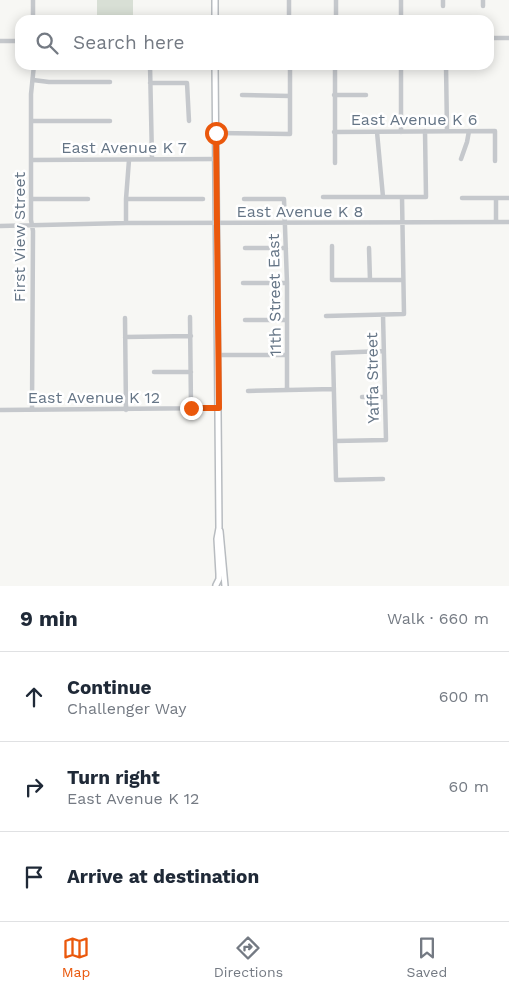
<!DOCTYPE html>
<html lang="en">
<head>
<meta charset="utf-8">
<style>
  :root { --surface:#fff; --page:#f6f6f7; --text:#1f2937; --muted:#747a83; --line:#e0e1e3; --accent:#ea580c }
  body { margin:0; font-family:"Work Sans",sans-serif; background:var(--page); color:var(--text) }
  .stop { position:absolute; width:15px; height:15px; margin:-11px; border:4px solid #ea580c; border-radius:50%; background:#fff }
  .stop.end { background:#ea580c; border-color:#fff; box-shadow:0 1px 5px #0008 }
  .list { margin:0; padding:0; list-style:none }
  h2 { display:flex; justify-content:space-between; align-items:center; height:65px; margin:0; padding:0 20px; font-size:21px }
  h2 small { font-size:16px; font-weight:400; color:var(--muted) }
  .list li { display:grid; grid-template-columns:32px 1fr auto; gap:15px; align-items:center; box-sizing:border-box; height:90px; padding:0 20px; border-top:1px solid var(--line) }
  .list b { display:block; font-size:19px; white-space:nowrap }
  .list p { margin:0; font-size:16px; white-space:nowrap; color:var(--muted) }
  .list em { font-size:16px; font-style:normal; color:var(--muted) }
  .icon { flex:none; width:28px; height:28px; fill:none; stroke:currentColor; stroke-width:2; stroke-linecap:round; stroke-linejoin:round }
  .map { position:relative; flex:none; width:509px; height:586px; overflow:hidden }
  .search { position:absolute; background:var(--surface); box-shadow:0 2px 12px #0003; left:15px; right:15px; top:15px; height:55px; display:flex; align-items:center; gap:12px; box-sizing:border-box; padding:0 18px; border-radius:15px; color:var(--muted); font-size:19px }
  .sheet { height:335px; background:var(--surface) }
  nav { display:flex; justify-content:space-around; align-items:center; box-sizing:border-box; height:70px; border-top:1px solid var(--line); background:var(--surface); font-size:14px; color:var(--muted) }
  nav a { display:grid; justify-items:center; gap:2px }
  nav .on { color:var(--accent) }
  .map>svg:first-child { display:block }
</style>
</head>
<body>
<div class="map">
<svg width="509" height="586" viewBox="0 0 509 586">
  <rect width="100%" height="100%" fill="#f7f7f4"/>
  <path fill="#d8dfd5" d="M97,0h36v20h-36z"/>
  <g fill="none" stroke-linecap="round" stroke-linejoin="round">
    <g stroke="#b8bcc0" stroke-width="8">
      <path id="major" d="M215,0v20
        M215,65l4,463 -2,11 2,35v5l-3,6
        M220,531l5,55"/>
    </g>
    <path stroke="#c5c8cc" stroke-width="4.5" d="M33,0v20
      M289,0v20
      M336,0v20
      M443,0v6
      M483,6v-6
      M336,19h37
      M401,20v-20
      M489,38h20
      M0,41h20
      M150,65l2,94
      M401,65v67
      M446,65l1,66
      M33,80l16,2h61
      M150,83h37l2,38
      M242,95l48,1
      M334,95h32
      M31,121h79
      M334,132l161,-1v30
      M377,132l6,65
      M216,133l74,1v-69
      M461,159l6,-17 2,-11
      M31,160l185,-1
      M335,163v-98
      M323,197h103l-1,-66
      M462,198h47
      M496,198v24
      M31,199h57
      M126,199h77
      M244,199h40l3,84v107
      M126,223v-24l3,-39
      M0,226l126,-3 383,-1
      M332,246v34h71
      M245,248h41
      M369,248l1,32
      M243,283h44
      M326,316l78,-2 -2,-117
      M190,317l1,91
      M125,318l1,92
      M245,320h42
      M125,337l66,-1
      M218,355h69
      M154,372h37
      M248,391l86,-2
      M362,397h23
      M32,409l1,-178 -2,-11v-126l3,-29
      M0,410l219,-2
      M335,441l51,-1 -3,-125
      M383,479l-47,1 -3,-127 51,-2"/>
    <use href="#major" stroke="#fff" stroke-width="5"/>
  </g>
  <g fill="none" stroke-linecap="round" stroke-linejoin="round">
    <path stroke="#ea580c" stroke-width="6" d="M191,408h28l-3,-275"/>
  </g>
  <g text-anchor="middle" stroke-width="5" stroke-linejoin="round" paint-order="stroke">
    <g font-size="16" fill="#657586" stroke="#fff">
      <text x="414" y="125">East Avenue K 6</text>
      <text x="124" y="153">East Avenue K 7</text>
      <text x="300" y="217">East Avenue K 8</text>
      <text transform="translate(19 237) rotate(-90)" y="6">First View Street</text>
      <text transform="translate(274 295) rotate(-91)" y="6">11th Street East</text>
      <text transform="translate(372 378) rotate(-91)" y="6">Yaffa Street</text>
      <text x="94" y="403">East Avenue K 12</text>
    </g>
  </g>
</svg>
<div class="stop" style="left:216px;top:133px"></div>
<div class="stop end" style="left:191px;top:408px"></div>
<div class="search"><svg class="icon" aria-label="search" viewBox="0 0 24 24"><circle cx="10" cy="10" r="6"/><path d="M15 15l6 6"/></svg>Search here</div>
</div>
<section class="sheet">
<h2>9 min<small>Walk · 660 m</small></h2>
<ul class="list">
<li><svg class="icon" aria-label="ahead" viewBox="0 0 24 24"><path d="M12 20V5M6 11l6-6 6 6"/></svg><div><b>Continue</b><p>Challenger Way</p></div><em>600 m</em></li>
<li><svg class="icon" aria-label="right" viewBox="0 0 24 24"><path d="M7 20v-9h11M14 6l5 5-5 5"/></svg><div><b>Turn right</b><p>East Avenue K 12</p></div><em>60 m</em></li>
<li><svg class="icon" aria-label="arrive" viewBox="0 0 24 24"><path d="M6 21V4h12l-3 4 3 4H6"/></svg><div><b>Arrive at destination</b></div></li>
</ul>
</section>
<nav>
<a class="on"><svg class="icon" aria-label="map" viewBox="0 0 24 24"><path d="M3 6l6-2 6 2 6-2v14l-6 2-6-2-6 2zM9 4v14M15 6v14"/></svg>Map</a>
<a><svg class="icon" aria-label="directions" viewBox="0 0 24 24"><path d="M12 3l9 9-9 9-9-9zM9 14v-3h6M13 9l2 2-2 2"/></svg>Directions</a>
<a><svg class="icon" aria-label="saved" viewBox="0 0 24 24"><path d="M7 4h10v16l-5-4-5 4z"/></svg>Saved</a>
</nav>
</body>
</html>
